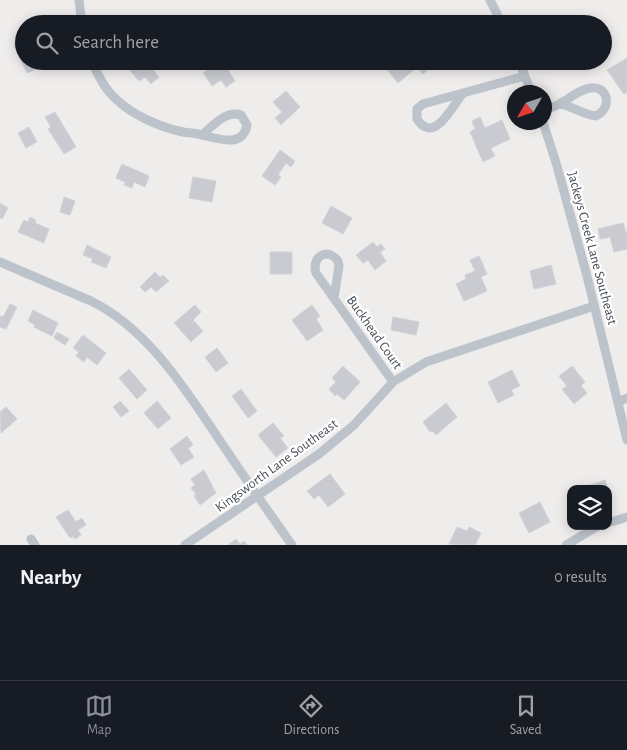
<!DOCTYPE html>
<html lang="en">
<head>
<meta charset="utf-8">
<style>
  :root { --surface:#171b24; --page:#242831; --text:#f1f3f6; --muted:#9ea1a6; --line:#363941; --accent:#8c9099 }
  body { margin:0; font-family:"Alegreya Sans",sans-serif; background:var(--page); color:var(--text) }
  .controls { position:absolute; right:15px; bottom:15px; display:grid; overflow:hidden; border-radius:10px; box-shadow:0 2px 12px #0003 }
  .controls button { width:45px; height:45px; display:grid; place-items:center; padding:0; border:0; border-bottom:1px solid var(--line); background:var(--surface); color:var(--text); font:25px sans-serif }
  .compass { position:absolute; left:507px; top:85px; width:45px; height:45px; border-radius:50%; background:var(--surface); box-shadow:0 2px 12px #0003; rotate:231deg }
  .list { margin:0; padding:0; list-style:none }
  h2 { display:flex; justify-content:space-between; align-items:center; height:65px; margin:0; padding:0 20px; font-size:21px }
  h2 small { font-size:16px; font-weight:400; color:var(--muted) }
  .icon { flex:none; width:28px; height:28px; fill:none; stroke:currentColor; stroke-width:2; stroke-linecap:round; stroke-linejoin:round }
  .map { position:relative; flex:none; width:627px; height:545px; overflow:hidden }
  .search { position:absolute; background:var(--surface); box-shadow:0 2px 12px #0003; left:15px; right:15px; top:15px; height:55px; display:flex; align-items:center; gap:12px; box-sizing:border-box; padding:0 18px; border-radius:28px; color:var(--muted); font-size:19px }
  .sheet { height:135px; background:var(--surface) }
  nav { display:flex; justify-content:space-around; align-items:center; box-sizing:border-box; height:70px; border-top:1px solid var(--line); background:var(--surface); font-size:14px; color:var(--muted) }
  nav a { display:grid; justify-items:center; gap:2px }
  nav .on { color:var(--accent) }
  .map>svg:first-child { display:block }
</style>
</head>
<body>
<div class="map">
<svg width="627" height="545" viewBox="0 0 627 545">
  <rect width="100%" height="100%" fill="#efecec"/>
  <path fill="#cacbd0" stroke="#d1d2d7" d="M24,41v20h8l4,8 -9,4 -13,-28z
    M627,58v34l-3,2 -17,-24z
    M135,61h14l-2,2 12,14 -8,7 -6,-7 -6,4 -12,-14z
    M162,61h12l3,3 -7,6z
    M220,61h2l13,20 -9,6 -5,-7 -9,6 -9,-13z
    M396,61h29l5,7 -7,6 -6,-7 -19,16 -11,-14z
    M286,91l14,16 -19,18 -6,-7 7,-6 -9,-10z
    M55,112l21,35 -12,7 -16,-25 3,-2 -6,-10z
    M480,117l5,11 17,-8 8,19 -19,9 4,8 -12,6 -13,-30 5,-3 -3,-8z
    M29,127l8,15 -11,6 -8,-15z
    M280,150l15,11 -4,6 -5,-4 -8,12 3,2 -6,8 -13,-9z
    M122,164l27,12 -4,11 -11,-5 -2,6 -8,-3 1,-3 -9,-4z
    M193,177l23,4 -4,21 -23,-4z
    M64,197l11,4 -5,14 -10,-3z
    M0,203l8,5 -6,11 -2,-1z
    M331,206l21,12 -9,16 -21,-11z
    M30,217l6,3 -1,3 14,6 -5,14 -26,-11 6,-12 4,2z
    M623,223l4,12v14l-13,3 -4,-15 -10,2 -2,-10z
    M373,242l4,5 4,-3 4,5 -5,3 6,9 -11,9 -7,-10 -5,3 -7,-8z
    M87,245l24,12 -5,11 -15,-6 2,-3 -10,-4z
    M270,252h22v22h-22z
    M479,256l8,18 -6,3 6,14 -23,10 -8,-17 10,-5 -1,-4 10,-4 -5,-11z
    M551,265l5,19 -22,5 -4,-18z
    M155,272l5,5 3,-2 6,6 -13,11 -5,-5 -6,5 -5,-5z
    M10,304l7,3 -11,22 -6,-2v-11l3,1z
    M195,305l6,7 -8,8 10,11 -12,11 -17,-19z
    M312,305l8,11 -4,3 7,11 -16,11 -15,-21z
    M33,310l25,13 -6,13 -18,-9 1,-2 -7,-4z
    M393,317l26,5 -3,13 -25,-5z
    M57,332l12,7 -4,6 -11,-7z
    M83,335l23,18 -9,12 -10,-8 -3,5 -8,-6 3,-4 -6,-4z
    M217,348l11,15 -12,9 -11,-15z
    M343,366l17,16 -16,18 -7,-6 -2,2 -6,-7 7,-7 -4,-4z
    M572,366l13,16 -4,4 6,7 -13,11 -12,-15 5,-3 -8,-10z
    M129,369l18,21 -10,9 -18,-21z
    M512,370l8,16 -9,4 3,5 -16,8 -10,-21z
    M241,389l16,22 -9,7 -16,-22z
    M120,401l9,10 -8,6 -8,-10z
    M157,401l14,17 -13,11 -14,-16z
    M446,403l11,14 -21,18 -3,-4 -3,1 -7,-10z
    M6,407l11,12 -16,14 -1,-21z
    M273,423l11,13 -4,2 8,10 -12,9 -18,-22z
    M187,436l6,9 -5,3 6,9 -13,8 -11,-16z
    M204,470l12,23 -16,12 -6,-9 2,-2 -5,-6 4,-3 -4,-6z
    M330,474l15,20 -17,13 -9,-12 -5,4 -7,-8z
    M605,480l5,16h-2v-7h-25l-1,-1z
    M540,502l10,20 -21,11 -10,-20z
    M68,510l8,12 6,-4 4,7 -8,5 3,5 -6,4 -2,-3 -3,2 -14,-21z
    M457,527l10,4 2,-4 12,6 -6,12 -26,-1z
    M236,539l4,5 4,-3 3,4h-19z"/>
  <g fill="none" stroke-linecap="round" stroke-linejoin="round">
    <path stroke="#bcc3ca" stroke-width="9" d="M79,0l3,24
      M490,0l12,24
      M92,61c6,15 13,29 25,39 17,16 43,27 66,32 6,1 13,1 19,3 15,3 41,14 45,-10l-6,-10c-16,-5 -28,11 -39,20
      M519,61l12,31
      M463,93c-11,14 -29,52 -46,26v-10l6,-5 102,-28
      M544,110c5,-2 11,-3 15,-6 10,-5 19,-14 31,-16 18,-3 23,20 6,28 -13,-1 -23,-10 -36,-12
      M543,122l14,44 30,110 40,164
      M0,262l91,39c61,30 99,96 136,150 21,32 43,63 65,94
      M334,298l5,-32 -1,-5c-10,-14 -27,-5 -22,12l77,109
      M618,402l9,-4
      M608,523l19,-6
      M31,539l4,6
      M185,545l134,-91 35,-29 39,-43 33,-20 168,-56
      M566,545l32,-19"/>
  </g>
  <g text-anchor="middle" stroke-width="4.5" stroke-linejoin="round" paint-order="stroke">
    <g font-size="14" fill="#474e57" stroke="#fff">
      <text transform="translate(593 248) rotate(75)" y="5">Jackeys Creek Lane Southeast</text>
      <text transform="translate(375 332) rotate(55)" y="5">Buckhead Court</text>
      <text transform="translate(276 465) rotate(-36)" y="5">Kingsworth Lane Southeast</text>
    </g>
  </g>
</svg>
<div class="controls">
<button><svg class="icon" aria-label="layers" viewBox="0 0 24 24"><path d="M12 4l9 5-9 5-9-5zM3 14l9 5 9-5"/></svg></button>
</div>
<svg class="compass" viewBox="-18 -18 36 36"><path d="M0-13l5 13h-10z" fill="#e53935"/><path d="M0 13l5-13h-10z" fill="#9ea1a6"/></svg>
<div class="search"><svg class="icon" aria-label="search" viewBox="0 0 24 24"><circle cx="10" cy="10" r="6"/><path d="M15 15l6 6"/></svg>Search here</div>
</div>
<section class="sheet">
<h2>Nearby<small>0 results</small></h2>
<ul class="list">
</ul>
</section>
<nav>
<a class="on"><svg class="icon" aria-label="map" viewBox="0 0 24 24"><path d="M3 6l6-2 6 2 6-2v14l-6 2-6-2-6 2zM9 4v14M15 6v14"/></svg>Map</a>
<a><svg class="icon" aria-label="directions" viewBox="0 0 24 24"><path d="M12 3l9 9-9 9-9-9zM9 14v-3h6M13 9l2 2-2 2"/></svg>Directions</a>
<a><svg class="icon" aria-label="saved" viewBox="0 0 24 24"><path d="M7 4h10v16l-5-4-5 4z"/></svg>Saved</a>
</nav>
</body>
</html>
